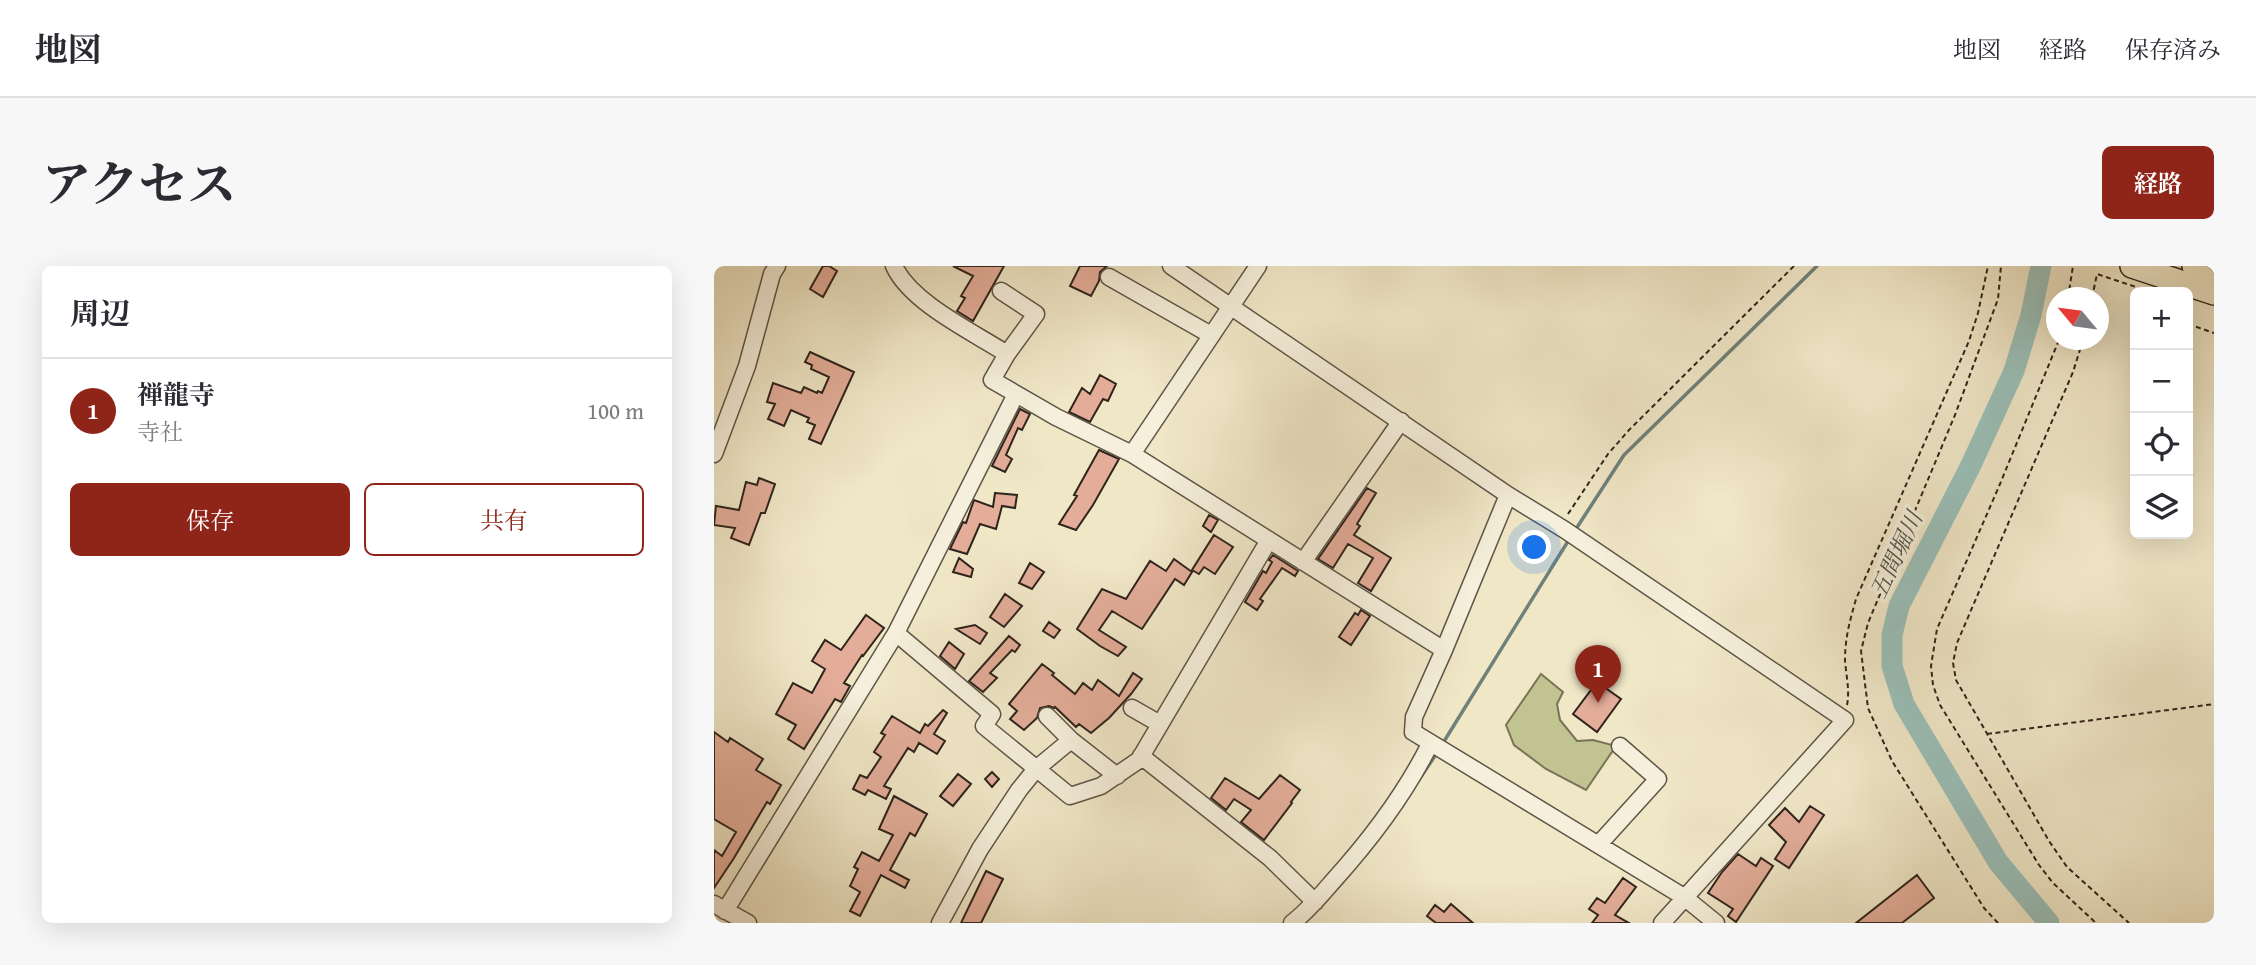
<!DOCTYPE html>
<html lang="ja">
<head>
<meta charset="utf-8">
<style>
  :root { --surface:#fff; --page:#f7f7f7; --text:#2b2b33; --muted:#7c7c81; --line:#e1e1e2; --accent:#8f2418 }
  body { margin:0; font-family:"Gentium Book Plus","Noto Serif JP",serif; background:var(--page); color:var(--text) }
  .controls { position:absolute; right:21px; top:21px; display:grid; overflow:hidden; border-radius:10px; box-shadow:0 7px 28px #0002 }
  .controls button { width:63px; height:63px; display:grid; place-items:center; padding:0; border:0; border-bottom:2px solid var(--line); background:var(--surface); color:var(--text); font:35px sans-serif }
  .compass { position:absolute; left:1332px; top:21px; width:63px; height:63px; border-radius:50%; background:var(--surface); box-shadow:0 7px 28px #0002; rotate:299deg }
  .you { position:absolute; left:821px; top:282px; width:24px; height:24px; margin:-18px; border:5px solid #fff; border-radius:50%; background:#1a73e8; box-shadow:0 0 0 10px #1a73e833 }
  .badge { display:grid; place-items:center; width:46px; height:46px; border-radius:50%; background:var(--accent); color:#fff; font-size:23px; font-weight:700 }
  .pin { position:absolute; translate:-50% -58px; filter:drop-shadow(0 2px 4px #0008) }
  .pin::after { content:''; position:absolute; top:37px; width:24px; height:21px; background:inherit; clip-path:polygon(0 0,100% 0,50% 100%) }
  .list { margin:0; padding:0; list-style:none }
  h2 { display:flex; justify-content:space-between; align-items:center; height:91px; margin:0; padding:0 28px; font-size:30px }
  h2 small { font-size:23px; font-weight:400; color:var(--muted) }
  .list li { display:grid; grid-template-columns:46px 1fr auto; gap:21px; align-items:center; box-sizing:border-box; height:105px; padding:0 28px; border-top:2px solid var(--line) }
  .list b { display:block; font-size:26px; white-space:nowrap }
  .list p { margin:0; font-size:23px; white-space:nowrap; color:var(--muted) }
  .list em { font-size:23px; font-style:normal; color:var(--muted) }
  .actions { display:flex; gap:14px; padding:21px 28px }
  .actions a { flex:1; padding:16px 0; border:2px solid var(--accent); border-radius:10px; text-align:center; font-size:24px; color:var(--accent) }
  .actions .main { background:var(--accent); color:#fff }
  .icon { flex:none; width:38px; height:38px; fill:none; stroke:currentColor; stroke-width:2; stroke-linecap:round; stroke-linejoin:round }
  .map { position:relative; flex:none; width:1500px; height:657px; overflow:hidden; border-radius:10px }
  header { display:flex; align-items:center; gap:42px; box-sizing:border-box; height:98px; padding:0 35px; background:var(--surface); border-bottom:2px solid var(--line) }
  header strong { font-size:33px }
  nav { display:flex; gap:38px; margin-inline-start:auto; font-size:24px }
  .intro { display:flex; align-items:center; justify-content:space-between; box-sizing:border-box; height:168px; padding:0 42px }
  h1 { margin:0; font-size:49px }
  .button { padding:18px 32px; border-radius:10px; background:var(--accent); color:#fff; font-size:24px; font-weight:700 }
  main { display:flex; gap:42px; padding:0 42px }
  aside { flex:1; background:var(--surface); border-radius:10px; box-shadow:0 7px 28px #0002 }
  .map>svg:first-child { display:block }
</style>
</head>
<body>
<header>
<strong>地図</strong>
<nav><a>地図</a><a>経路</a><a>保存済み</a></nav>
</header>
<div class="intro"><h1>アクセス</h1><a class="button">経路</a></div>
<main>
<aside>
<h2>周辺<small></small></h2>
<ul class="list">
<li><span class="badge">1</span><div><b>禅龍寺</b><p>寺社</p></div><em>100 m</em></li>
</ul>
<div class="actions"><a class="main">保存</a><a>共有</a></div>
</aside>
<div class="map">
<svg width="1500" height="657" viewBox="0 0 1500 657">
  <rect width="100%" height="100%" fill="#f0e7c7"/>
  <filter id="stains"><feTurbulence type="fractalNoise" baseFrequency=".00286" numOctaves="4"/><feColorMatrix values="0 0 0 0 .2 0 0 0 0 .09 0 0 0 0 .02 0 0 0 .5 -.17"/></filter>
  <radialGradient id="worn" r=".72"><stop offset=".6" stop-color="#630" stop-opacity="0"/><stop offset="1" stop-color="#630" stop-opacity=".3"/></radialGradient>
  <path fill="#c1c391" stroke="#787456" stroke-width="2" d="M827,408l22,18 -6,12 3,16 17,21 16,-1 23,6 -30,44 -40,-21 -32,-24 -8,-20z"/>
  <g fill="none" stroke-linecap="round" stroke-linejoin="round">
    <path stroke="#6f817a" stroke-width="3.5" d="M860,266l50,-77 193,-189
      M729,477l127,-205
      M704,515l19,-28
      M624,621l11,-13"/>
    <path stroke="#9abfb8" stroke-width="21" d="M1327,0l-10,49 -17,56 -43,94 -72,141 -7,29v31l12,38 94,158 51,61"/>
  </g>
  <path fill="#e3ad99" stroke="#2e241c" stroke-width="2" d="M109,0h6l8,5 -14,26 -13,-8z
    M239,0h51l-31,55 -16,-10 8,-13 -4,-2 12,-20z
    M366,0h27l-7,6 -1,9 -8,15 -21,-10z
    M96,86l44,20 -33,72 -12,-5 6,-14 -8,-3 2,-4 -18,-8 -7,16 -16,-7 7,-15 -8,-2 6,-19 28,10 3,-6 13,6 1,-2 4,2 7,-16 -18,-8 1,-4 -7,-3z
    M386,109l16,9 -8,17 -5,-2 -13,23 -21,-10 13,-24 8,6z
    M306,143l10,5 -8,16 -4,-2 -12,27 6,4 -7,13 -13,-6z
    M385,184l20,9 -26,46 -17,25 -17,-6 18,-28 -3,-1z
    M45,212l16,6 -10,29h-4l-12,32 -18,-7 4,-10 -21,-3 2,-19 23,4 7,-28 11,3z
    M653,222l9,5 -19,31 3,2 -6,9 37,23 -20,33 -13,-8 15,-25 -25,-14 -15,24 -15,-9z
    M281,227l22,2 -2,13 -13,-2 -6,23 -16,-5 -13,30 -17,-5 13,-27 3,1 8,-23 19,7z
    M495,249l9,5 -7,12 -8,-6z
    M500,269l19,12 -18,27 -11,-7 -5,7 -7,-4z
    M559,289l25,16 -3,5 -13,-8 -22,31 3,2 -6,9 -12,-8 18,-31 3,2 6,-11 -3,-2z
    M245,292l14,11 -2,8 -18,-5z
    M460,293l18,13 -8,13 -9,-6 -33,50 -30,-18 -13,19 27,17 -8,9 -18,-10 -23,-17 25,-40 24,10 24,-38 16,10z
    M316,297l14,9 -12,17 -13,-6z
    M291,328l17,12 -18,21 -14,-10z
    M647,344l9,6 -19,29 -12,-8 16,-24 3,2z
    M152,349l18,13 -21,28 -1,-1 -18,28 6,3 -9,16 -6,-3 -31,50 -16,-10 8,-14 -20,-11 17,-31 19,10 13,-24 -13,-8 13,-21 16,10z
    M335,356l11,8 -6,8 -11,-7z
    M261,359l12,8 -7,11 -24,-15z
    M295,370l11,9 -5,7 -3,-2 -22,23 7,5 -14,14 -14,-11z
    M235,376l15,12 -9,15 -15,-13z
    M328,398l12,9 -2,2 23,19 8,-11 9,7 6,-10 21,16 14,-23 9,6 -11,15 -22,24 -18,15 -12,-9 -3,3 -21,-20 -1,1 -5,-2 -9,2 -3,10 -13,12 -14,-11 7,-8 -8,-7z
    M883,416l24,17 -24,33 -24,-18z
    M229,444l4,3 -13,21 11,7 -8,13 -18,-11 -5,9 -6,-4 -24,38 7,3 -5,10 -18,-9 -3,5 -12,-6 7,-14 7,3 14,-21 -7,-5 11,-17 -4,-2 11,-17 28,17 5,-9 3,2z
    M0,466l14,10 2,-4 33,21 -7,11 25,15 -11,19 -3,-2 -33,56 -20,30v-38l8,6 14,-24 -22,-13z
    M278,506l7,7 -7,8 -7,-8z
    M244,508l13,10 -18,22 -13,-10z
    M566,509l20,15 -9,12 1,1 -28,37 -23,-18 10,-12 -17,-11 -8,11 -15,-12 14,-20 34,21z
    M180,530l33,18 -12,22 -5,-3 -20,37 19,10 -4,8 -24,-13 -21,41 -10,-5 10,-19 -10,-6 8,-17 -4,-2 8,-15 17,9 14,-26 -14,-6z
    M1096,540l14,9 -35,53 -14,-9 11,-17 -17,-17 16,-17 14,14z
    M1024,588l18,12 5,-8 12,8 -37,56 -8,-6 5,-7 -25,-16 14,-21z
    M272,605l17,8 -22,44h-20z
    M1203,609l17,23 -32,25h-46z
    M909,612l13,9 -21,28 14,8h-37l6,-8 -9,-6 8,-11 8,5z
    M737,638l22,19h-37l-9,-7 8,-11 9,7z"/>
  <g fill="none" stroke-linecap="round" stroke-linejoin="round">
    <g stroke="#5e5547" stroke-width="19">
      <path id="minor" d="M180,0c17,37 79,66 113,88l-15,26 64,37 76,37 312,196
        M457,0l337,229 57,35 280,190 -183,203
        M395,11l102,58
        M287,25l35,23 -29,40
        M0,188l33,-88 25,-92 5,-8
        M418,188l126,-188
        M794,229l-64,155 -30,67 -1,15 271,165 32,26
        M589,296l98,-141
        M182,367l96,81 -8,12 86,70 31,-10 38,-26 130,-220
        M418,442l28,16
        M357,474l46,36
        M427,490l129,102 45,44
        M885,578l59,-65 -38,-33
        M0,638l34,19
        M11,645l171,-278 120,-239
        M226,657l40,-74 39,-59 17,-21 35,-29 -24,-24
        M578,657c16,-12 29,-28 42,-43 37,-41 71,-86 96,-136"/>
    </g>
    <g stroke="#2e241c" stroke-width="26">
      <path id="highway" d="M1418,0l82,27
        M1480,0l20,6"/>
    </g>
    <path stroke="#2e241c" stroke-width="2" stroke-dasharray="5 3.5" stroke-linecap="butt" d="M1354,32l5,-32
      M1378,32l5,-24 54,18
      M1474,58l26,9
      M1345,74l-59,144 -63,145 -6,37 2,19 7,20 99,160 14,18 43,40
      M1369,74l-10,32 -116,271 -4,20 3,17 93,161 18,26 62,56
      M854,248l40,-60 21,-24 165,-164
      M1133,439c3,-15 -1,-30 -2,-45 0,-22 5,-40 11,-61l113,-258 9,-28 10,-47
      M1273,468l227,-30
      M1284,657l-14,-15 -92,-147 -24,-53 -7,-57 7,-28 87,-208 43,-116 3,-33"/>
    <use href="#minor" stroke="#f5efdb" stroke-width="16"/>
    <use href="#highway" stroke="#f0e7c7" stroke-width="23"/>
  </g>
  <g text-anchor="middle" stroke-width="7" stroke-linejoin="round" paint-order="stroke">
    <g font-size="23" font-style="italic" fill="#4e524b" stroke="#f5efdb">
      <text transform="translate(1182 289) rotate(-65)" y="8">五間堀川</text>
    </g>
  </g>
  <rect width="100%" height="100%" filter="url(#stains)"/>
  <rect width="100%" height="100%" fill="url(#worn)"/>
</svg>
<div class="controls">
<button>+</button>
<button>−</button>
<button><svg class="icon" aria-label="locate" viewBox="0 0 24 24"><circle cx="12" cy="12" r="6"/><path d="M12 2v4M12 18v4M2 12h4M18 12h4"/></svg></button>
<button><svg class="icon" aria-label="layers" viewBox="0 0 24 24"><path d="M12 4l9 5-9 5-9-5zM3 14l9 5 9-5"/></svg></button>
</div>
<svg class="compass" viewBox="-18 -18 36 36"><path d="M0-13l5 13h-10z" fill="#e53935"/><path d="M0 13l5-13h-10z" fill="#7c7c81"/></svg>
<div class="you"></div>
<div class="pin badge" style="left:884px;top:437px">1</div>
</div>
</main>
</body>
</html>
